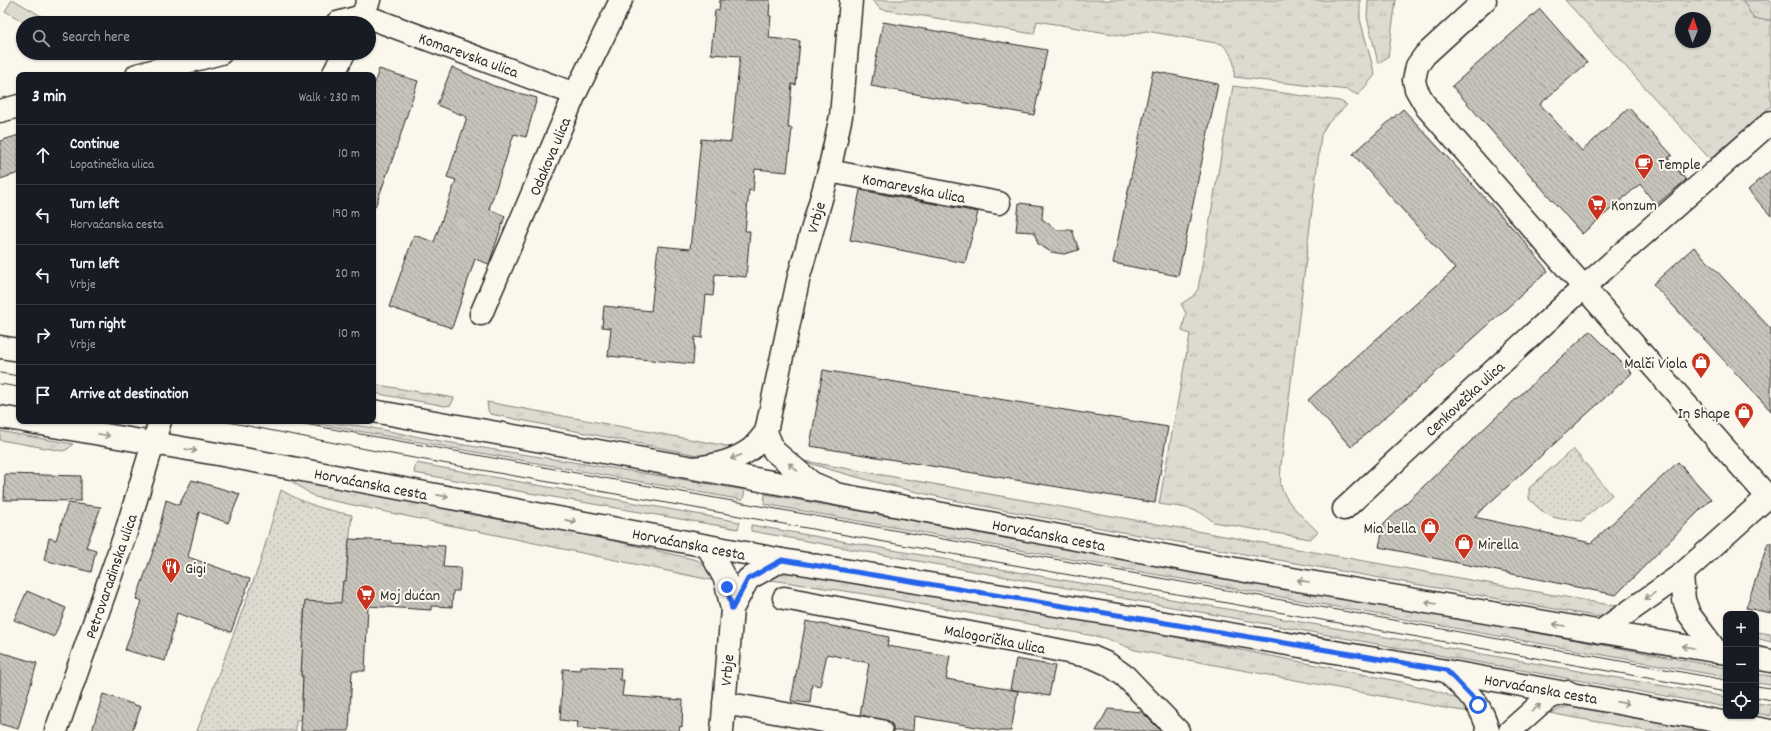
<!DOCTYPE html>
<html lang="en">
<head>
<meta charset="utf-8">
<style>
  :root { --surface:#171b24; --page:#242831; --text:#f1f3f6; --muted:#9ea1a6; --line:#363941 }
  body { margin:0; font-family:Dekko,sans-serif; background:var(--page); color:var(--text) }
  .controls { position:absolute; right:12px; bottom:12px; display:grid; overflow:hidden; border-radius:8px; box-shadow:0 1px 3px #0004 }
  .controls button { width:36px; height:36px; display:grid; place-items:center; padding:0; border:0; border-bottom:1px solid var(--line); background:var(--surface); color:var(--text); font:20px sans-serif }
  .compass { position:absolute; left:1675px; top:12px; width:36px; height:36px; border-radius:50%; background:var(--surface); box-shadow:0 1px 3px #0004; rotate:2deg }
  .stop { position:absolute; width:12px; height:12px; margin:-9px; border:3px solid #2563eb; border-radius:50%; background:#fff }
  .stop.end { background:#2563eb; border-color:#fff; box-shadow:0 1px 4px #0008 }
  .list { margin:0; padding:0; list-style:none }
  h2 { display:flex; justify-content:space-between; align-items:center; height:52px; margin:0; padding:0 16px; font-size:17px }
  h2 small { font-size:13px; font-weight:400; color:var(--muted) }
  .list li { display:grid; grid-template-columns:26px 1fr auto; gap:12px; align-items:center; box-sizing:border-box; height:60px; padding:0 16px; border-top:1px solid var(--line) }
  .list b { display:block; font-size:15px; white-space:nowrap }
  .list p { margin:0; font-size:13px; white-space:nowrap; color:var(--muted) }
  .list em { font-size:13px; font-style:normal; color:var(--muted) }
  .icon { flex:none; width:22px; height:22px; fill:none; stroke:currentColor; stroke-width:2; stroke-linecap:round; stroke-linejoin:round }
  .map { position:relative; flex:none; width:1771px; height:731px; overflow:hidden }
  .search { position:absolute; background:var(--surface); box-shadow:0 1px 3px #0004; left:16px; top:16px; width:360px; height:44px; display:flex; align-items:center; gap:10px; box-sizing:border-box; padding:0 14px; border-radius:22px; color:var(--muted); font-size:15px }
  .panel { position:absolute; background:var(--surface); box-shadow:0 1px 3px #0004; left:16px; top:72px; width:360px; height:352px; border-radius:8px }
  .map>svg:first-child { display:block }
</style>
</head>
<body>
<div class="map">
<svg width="1771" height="731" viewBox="0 0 1771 731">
  <defs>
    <pattern id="grass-tufts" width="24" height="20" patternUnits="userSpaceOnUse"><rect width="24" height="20" fill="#dddad0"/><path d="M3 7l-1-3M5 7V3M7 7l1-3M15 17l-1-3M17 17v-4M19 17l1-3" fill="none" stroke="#bebbb3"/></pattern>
    <pattern id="forest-crowns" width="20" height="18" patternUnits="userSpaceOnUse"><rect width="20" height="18" fill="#dddad0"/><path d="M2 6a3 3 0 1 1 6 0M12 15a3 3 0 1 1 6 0" fill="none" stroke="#bebbb3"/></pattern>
    <pattern id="park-dots" width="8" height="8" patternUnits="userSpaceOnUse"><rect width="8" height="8" fill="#dddad0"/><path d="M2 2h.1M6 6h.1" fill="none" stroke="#bebbb3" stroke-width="1.8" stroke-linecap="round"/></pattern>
    <pattern id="building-back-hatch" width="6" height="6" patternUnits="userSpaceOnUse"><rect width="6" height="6" fill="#c7c4bc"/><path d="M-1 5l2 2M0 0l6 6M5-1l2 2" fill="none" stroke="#a29f99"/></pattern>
  </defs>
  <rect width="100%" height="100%" fill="#fbf7ec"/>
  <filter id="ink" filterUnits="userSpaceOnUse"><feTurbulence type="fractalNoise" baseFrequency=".025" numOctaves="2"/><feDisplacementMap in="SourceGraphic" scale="8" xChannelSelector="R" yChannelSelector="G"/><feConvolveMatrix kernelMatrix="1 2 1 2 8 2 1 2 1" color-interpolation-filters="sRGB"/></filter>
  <g filter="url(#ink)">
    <path fill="url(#grass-tufts)" stroke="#84827e" fill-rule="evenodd" d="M872,0h488v19l15,56 -17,20 -10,-5 -114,-13c2,-14 -2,-23 -12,-33l-76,-13 -22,5 -87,-15 -3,13 -154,-25z
      M1368,0h28l-8,57 -10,6 -11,-46z
      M1565,0h178l11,19 17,1v86l-61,53zM1681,18h24v24h-24z
      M1233,86l107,15 7,4 -20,19 -6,11 -40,330c0,8 -2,17 1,24 6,17 25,31 36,43l-8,7 -97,-17c-14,-15 -35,-15 -54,-18l31,-170 -8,-3 4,-18 -5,-9 12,-8 5,-7z
      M373,384l81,14 -3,7 -6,1 -72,-13z
      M487,402l251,46 -22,9 -14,-1 -212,-42 -2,-4z
      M302,421c51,0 101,14 150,22 98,16 196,30 293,47l-2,10z
      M0,431l4,1 69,12 -5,5 -5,2 -63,-11z
      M799,460l828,148 -21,10 -12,-2c-154,-28 -307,-54 -461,-82 -112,-21 -226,-39 -334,-74z
      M416,463l324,59 -2,7 -324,-56z
      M288,479c138,21 274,49 409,81l9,6 14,16 -405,-85z
      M765,494l721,129 240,45v9l-962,-173z
      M751,525l975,172v10l-975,-176z
      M779,567l301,51 322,64c23,7 55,10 70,30l-22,-3 -315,-59 -30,-12 -234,-43 -113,-17z
      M1756,632l15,2v8l-15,-4z
      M1756,674l15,2v9l-15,-2z
      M1756,703l15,2v11l-15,-3z
      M1569,706l136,25h-58l-98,-18z"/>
    <path fill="url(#forest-crowns)" stroke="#84827e" d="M1771,0v20l-17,-1 -11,-18z"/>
    <path fill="url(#park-dots)" stroke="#84827e" d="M1573,449l39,46 -31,26c-28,-3 -31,-1 -52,-22v-11z
      M281,490c26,15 42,19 71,25l-5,49 7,18 -11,-1 -2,29 -36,-9 -2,24h6l-2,31 -5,1 -1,19h2l-2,44h-5v11h-99l62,-165z"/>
    <path fill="#dddad0" stroke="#84827e" d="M12,0h2l39,23h-28l-20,-12z"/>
    <path fill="url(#building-back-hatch)" stroke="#2b2b2b" d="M720,0h50l-1,16h2l-2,22 31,3 -4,44 -4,-1 -4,44h4l-5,44 -32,-3 -2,22 -4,-1 -4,41h5l-4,46 -31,-3 -2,22 -7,-1 -4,43 -7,-1 -2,27 -85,-8 3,-28 -9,-1 2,-21 47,5 7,-65 32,3 11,-110 30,3 9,-86 -29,-2 4,-44h4z
      M1540,9l47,54 -47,41 42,47 47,-43 43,47 -4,3 18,22 -30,25 -16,-21 -58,50 -130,-148z
      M883,22l164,28 -13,65 -163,-29z
      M452,67l42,19 43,12 -11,39 -12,-3 -25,75 16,7 -16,48 -14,-5 -23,69 -63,-21 25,-72 20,7 22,-62 -9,-3 20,-60 -30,-12z
      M379,69l39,12 -24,74 -19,52h-2v-119z
      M1153,71l65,13 -40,192 -65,-13z
      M1403,109l116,126 29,36 -134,121 -63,55 -43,-47 147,-131 -102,-115z
      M19,135v38l-19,6v-38z
      M1771,170v46l-23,-26z
      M860,190l118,22 -13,51 -115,-23z
      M1019,203l24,3 -1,13 15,11h15l7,20 -15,4 -13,-2 -13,-8 -4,-12 -18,-1z
      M1694,247l77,82v82l-118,-127z
      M1590,331l42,42 -158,144 117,26 87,-81 33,37 -95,96 -237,-48 5,-23 108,-103z
      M823,370l345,57 -13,76 -345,-57z
      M5,474l76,2v25l-77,-1z
      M192,480l48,14 -12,29 -29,-11 -11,45 62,22 -19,53 -54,-19 -12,48 -40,-11 17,-49 -6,-2 20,-56 10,-43 13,5z
      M68,503l33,4 -15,40 10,3 -5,22 -47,-12 5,-22 7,2z
      M349,539l42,2v2l54,3 -2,21 18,1 -2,23h-6l-1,16 -21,-1v4l-63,-4 -3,65h-13l-3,60h-48l2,-55h-2l4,-75 36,2 2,-22h3z
      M1768,543h3v70l-25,-5z
      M27,591l39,17 -12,29 -40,-17z
      M806,621l83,16 -2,9 63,10 -4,23 72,12 -7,40h-12l-85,-15 -1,15h-20v-5l-4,-5 -29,-6 9,-52 -42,-9 -7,32 -8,-2 -2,19 -19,-2z
      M0,652l37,11 -19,66 -18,-5z
      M1016,659l39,7 -6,30 -39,-7z
      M580,666l41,2 -1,12h4l-2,16 61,4 -1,27 -2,-1 -1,5h-65l-37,-3 1,-6 -18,-2 3,-51 17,1z
      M103,694l38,13 -9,24h-40z
      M1108,709l34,3 19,19h-65z"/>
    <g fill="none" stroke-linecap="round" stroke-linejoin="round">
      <g stroke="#2b2b2b" stroke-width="25">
        <path id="street" d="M1485,0l-60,55 -8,11 -3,14 2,9 11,19c114,129 226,260 341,389
          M337,23l25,-7 14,4 199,74
          M137,75l84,-22
          M0,111l19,-5
          M829,171l170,32
          M481,314l94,-220 46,-94
          M766,432l8,19 38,32 19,8
          M694,468c19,-2 41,-7 57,-19 6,-5 10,-11 15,-17l33,-156 30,-105 12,-55 10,-116
          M1344,509l240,-222 187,-165
          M708,547l17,32 7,30 -10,122
          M1682,574l2,26 5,14 28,38
          M784,598l234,44 74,15 16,7 17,12 53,55
          M732,609l16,-30 34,-19
          M1600,632l82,-58 89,-80
          M1446,671c18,18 37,33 42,60
          M724,703l157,28
          M1510,731l29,-26 12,-8 17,-5"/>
      </g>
      <g stroke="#2b2b2b" stroke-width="25">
        <path id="secondary" d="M359,23l10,-23
          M333,75l11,-22
          M0,347l19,3
          M373,411l399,71 479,90 475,81
          M0,417l19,3
          M24,421l193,33 565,106 354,58 310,53 325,60
          M1756,658l15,3
          M56,731l70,-199 34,-111"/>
      </g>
      <use href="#street" stroke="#fbf7ec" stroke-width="22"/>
      <use href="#secondary" stroke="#fbf7ec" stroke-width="22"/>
      <path stroke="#2b2b2b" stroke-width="1" d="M0,373l19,3
        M0,384l19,3
        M223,421l163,32 1340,239
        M288,421l1438,259
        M1756,686l15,2
        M1756,697l15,3"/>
    </g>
    <defs><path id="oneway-shaft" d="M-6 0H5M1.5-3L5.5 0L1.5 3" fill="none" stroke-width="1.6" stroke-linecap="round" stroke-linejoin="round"/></defs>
    <g stroke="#93918c">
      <use href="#oneway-shaft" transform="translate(104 435) rotate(9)"/>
      <use href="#oneway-shaft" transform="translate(191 450) rotate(10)"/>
      <use href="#oneway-shaft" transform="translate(736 457) rotate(159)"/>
      <use href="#oneway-shaft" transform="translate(793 467) rotate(-138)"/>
      <use href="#oneway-shaft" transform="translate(443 496) rotate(11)"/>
      <use href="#oneway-shaft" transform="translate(571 521) rotate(11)"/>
      <use href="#oneway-shaft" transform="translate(1303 581) rotate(-170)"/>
      <use href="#oneway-shaft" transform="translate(1650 596) rotate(145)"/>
      <use href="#oneway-shaft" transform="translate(1431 603) rotate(-170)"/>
      <use href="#oneway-shaft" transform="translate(1559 625) rotate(-170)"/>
      <use href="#oneway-shaft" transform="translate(1688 647) rotate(-170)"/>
      <use href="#oneway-shaft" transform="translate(1623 703) rotate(11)"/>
      <use href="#oneway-shaft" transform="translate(1536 708) rotate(-40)"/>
    </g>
  </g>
  <g fill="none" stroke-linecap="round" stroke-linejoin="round" filter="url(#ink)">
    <path stroke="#2563eb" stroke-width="5" d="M727,587l5,22 16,-30 34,-19 354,58 310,52 26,27 6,8"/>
  </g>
  <defs>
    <g id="cafe-pin" transform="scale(1)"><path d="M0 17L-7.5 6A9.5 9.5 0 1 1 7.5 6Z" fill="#c8321e" stroke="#fbf7ec"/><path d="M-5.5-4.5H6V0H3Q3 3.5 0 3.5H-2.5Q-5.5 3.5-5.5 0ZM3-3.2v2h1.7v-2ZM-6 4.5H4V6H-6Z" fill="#fff"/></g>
    <g id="supermarket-pin" transform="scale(1)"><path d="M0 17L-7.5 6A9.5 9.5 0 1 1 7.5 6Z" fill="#c8321e" stroke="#fbf7ec"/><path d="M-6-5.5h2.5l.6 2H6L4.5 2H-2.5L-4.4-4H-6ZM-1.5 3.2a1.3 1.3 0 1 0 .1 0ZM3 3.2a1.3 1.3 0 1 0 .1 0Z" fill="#fff"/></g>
    <g id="shop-pin" transform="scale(1)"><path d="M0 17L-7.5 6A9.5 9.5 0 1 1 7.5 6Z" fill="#c8321e" stroke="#fbf7ec"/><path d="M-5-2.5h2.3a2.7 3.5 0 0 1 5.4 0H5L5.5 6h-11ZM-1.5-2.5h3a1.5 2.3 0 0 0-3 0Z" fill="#fff"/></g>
    <g id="restaurant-pin" transform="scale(1)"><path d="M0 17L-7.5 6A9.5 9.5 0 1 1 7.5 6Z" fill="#c8321e" stroke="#fbf7ec"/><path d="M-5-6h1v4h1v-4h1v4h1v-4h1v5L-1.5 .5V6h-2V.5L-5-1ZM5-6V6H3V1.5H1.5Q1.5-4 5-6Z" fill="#fff"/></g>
  </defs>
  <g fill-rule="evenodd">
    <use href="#cafe-pin" x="1644" y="163"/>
    <use href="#supermarket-pin" x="1597" y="204"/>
    <use href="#shop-pin" x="1701" y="362"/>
    <use href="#shop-pin" x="1744" y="412"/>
    <use href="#shop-pin" x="1430" y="527"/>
    <use href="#shop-pin" x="1464" y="543"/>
    <use href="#restaurant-pin" x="171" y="567"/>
    <use href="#supermarket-pin" x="366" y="594"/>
  </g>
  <g text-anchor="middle" stroke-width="4" stroke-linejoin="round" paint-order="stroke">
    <g font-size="16" fill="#2b2b2b" stroke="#fbf7ec">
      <text transform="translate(469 54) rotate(20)" y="6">Komarevska ulica</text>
      <text transform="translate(549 156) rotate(-67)" y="6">Odakova ulica</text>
      <text transform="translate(914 187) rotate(11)" y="6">Komarevska ulica</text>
      <text transform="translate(815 217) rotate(-74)" y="6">Vrbje</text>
      <text transform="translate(1464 398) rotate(-43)" y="6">Cenkovečka ulica</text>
      <text transform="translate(371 483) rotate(11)" y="6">Horvaćanska cesta</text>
      <text transform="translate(1049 534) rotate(11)" y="6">Horvaćanska cesta</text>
      <text transform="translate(689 543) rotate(11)" y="6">Horvaćanska cesta</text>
      <text transform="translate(110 576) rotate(-71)" y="6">Petrovaradinska ulica</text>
      <text transform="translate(995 638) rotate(11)" y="6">Malogorička ulica</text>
      <text transform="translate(726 670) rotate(-85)" y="6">Vrbje</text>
      <text transform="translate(1541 688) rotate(10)" y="6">Horvaćanska cesta</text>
    </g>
    <g font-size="16" fill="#2b2b2b" stroke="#fbf7ec" text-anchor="start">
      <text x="1658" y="169">Temple</text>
      <text x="1611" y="210">Konzum</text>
      <text x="1687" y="368" text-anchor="end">Malči Viola</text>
      <text x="1730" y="418" text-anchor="end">In Shape</text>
      <text x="1416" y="533" text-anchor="end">Mia bella</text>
      <text x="1478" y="549">Mirella</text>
      <text x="185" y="573">Gigi</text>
      <text x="380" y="600">Moj dućan</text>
    </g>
  </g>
</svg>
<div class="controls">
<button>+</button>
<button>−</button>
<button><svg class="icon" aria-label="locate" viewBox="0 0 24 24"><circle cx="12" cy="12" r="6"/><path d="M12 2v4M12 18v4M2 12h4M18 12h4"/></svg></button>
</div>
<svg class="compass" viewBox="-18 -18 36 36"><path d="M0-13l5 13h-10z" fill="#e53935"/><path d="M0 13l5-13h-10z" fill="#9ea1a6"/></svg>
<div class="stop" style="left:1478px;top:705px"></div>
<div class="stop end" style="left:727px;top:587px"></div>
<div class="search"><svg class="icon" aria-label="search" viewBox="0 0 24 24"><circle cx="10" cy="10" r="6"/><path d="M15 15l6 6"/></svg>Search here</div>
<section class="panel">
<h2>3 min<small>Walk · 230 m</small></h2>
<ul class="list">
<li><svg class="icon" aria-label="ahead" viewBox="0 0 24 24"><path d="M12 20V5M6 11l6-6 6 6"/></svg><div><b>Continue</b><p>Lopatinečka ulica</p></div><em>10 m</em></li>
<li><svg class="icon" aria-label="left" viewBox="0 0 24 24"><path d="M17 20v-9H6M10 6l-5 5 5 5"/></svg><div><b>Turn left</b><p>Horvaćanska cesta</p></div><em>190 m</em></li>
<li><svg class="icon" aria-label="left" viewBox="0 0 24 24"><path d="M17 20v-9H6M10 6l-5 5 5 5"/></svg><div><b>Turn left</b><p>Vrbje</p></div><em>20 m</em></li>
<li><svg class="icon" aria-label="right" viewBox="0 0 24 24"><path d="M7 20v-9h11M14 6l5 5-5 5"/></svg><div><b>Turn right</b><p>Vrbje</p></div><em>10 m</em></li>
<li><svg class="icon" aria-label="arrive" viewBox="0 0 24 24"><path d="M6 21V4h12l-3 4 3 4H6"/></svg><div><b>Arrive at destination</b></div></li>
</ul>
</section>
</div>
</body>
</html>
